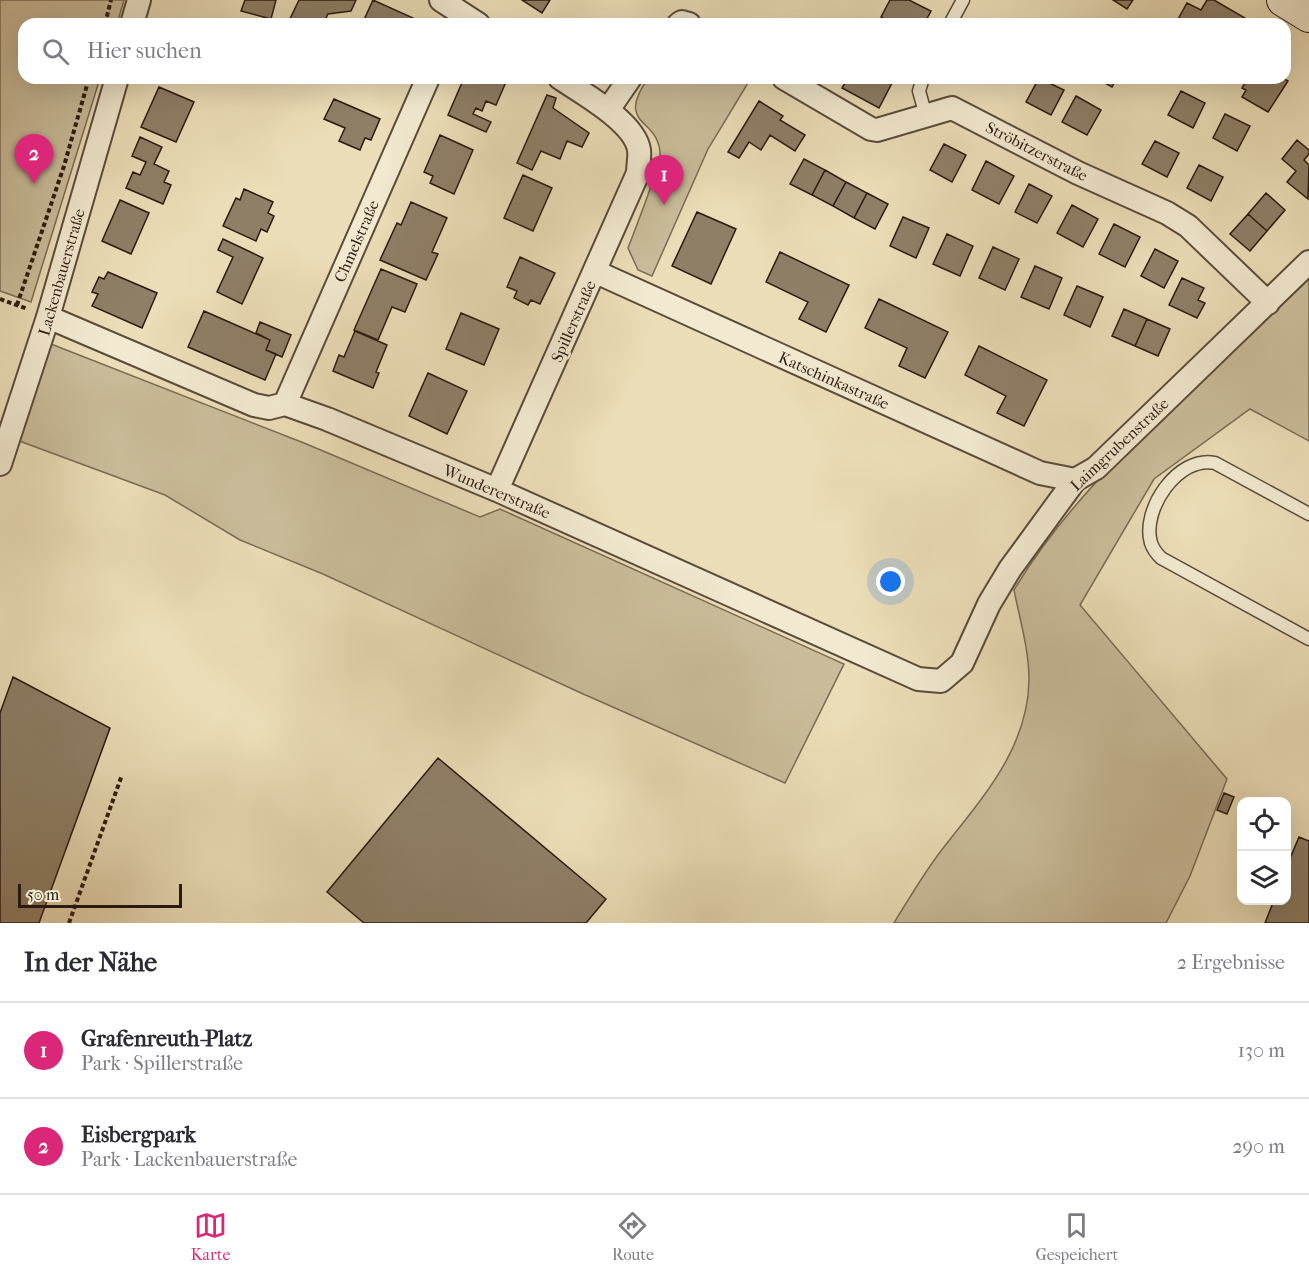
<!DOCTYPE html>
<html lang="de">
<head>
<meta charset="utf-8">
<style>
  :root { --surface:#fff; --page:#f7f7f7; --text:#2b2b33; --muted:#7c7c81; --line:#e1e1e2; --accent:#db2777 }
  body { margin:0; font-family:"IM FELL French Canon",serif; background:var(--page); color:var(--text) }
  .controls { position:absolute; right:18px; bottom:18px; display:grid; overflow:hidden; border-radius:12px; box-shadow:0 6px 24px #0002 }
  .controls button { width:54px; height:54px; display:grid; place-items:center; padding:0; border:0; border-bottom:2px solid var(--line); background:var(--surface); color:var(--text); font:30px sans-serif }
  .scale { position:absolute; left:18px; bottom:15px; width:164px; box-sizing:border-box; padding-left:6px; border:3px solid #2b1a10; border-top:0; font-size:16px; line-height:21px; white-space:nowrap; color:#2b1a10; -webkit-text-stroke:4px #f2e9d0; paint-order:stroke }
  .you { position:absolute; left:891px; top:582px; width:21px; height:21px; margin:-15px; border:4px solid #fff; border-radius:50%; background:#1a73e8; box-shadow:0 0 0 9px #1a73e833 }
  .badge { display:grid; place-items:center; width:39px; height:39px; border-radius:50%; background:var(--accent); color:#fff; font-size:20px; font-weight:700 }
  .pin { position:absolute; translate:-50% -50px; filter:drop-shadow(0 2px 3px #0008) }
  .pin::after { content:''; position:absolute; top:32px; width:21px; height:18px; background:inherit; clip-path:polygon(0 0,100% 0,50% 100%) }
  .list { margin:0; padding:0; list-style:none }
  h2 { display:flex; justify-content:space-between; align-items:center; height:78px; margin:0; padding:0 24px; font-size:26px }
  h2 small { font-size:20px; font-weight:400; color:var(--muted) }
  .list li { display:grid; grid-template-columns:39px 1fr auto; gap:18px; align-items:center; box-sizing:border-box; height:96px; padding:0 24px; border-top:2px solid var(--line) }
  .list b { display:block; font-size:22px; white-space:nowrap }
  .list p { margin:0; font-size:20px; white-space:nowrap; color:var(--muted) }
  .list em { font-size:20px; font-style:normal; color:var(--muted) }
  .icon { flex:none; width:33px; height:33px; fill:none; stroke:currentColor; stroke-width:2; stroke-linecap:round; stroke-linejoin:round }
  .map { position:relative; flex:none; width:1309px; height:923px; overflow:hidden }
  .search { position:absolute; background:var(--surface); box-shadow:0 6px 24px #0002; left:18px; right:18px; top:18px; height:66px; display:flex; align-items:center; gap:15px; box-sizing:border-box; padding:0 21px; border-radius:18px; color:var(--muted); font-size:22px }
  .sheet { height:270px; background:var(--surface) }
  nav { display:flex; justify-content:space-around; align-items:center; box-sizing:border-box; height:84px; border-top:2px solid var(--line); background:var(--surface); font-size:16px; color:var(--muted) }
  nav a { display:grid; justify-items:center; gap:3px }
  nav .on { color:var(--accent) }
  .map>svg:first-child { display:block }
</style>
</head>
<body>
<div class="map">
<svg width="1309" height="923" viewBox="0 0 1309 923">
  <rect width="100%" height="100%" fill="#ebddb7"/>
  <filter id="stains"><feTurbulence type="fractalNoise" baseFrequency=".00333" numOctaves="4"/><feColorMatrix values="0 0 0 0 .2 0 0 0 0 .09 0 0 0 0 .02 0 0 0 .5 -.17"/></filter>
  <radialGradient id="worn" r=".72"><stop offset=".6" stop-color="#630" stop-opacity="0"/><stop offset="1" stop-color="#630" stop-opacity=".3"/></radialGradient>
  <path fill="#cabc9b" stroke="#7a6b56" stroke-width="1.5" d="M0,0h124l-7,24h-93v54h76l-69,224 -31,-11z
    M648,78h103l-43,71 -56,127 -14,-6 -10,-22c8,-21 16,-41 23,-62 4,-8 9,-18 9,-26 3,-45 -47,-30 -12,-82z
    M1309,279v162l-59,-32 -96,70 -74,126 147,174 -37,97 -24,47h-272c16,-26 31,-52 50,-76 39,-50 84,-99 85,-167 0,-30 -9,-60 -15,-90 46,-77 111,-140 177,-202 40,-36 79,-72 118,-109z
    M51,344l253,99 176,74 20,-8 344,155 -59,119 -204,-90 -258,-119 -83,-34 -75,-45 -151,-56z"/>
  <path fill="#8f7f67" stroke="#2b1a10" stroke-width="1.5" d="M245,0h31l-5,19 -30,-8z
    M299,0h57l-5,11 -23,3 -5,10h-28l-6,-3z
    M373,0l49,22 -1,2h-59z
    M522,0h28l-8,13z
    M890,0h19l22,11 -7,13h-30l-13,-7z
    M1113,0h20l-6,9z
    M1207,0h7l31,18 -3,6h-59l-6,-3 10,-18 14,7z
    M464,78h32l10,4 -10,23 -10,-4 -4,10 -6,-3 -3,6 18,8 -5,10 -38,-17z
    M848,78h34l10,5 -13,25 -37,-20z
    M1039,78l25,12 -13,25 -25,-13z
    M1096,78h21l-5,9z
    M1248,78h35l5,3 -20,31 -26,-15 4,-7 -4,-2z
    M159,87l35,15 -18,40 -35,-15z
    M1181,91l24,12 -12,25 -25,-13z
    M547,95l9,3 -3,10 36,25 -7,14 -15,-6 -7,18 -19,-8 -9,19 -15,-7z
    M1076,96l25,14 -14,25 -25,-13z
    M334,99l46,20 -9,21 -6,-2 -5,12 -21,-9 6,-13 -21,-9z
    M759,101l24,15 -3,4 25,15 -10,16 -25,-16 -9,15 -12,-8 -10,16 -11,-6z
    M1225,114l25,12 -13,25 -24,-13z
    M440,135l33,15 -19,44 -24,-11 3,-7 -9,-4z
    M140,137l22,10 -8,17 15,7 -5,11 7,3 -8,19 -37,-16 7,-16 7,3 6,-13 -14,-6z
    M1297,140l12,10v4l-5,6 5,5 -1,34 -21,-17 9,-11 -14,-12z
    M1155,141l24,12 -12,24 -25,-13z
    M944,144l22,11 -14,27 -22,-12z
    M804,159l21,11 -13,25 -22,-11z
    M986,161l28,15 -15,28 -27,-14z
    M1199,165l24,12 -12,24 -24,-13z
    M825,170l21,12 -13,24 -21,-11z
    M523,175l29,13 -19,43 -29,-13z
    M846,182l21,11 -13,25 -21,-12z
    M1029,184l23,12 -15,27 -22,-11z
    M244,189l29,13 -5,11 6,3 -7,16 -6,-3 -5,12 -33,-15 13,-28 4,2z
    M867,193l21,11 -13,25 -21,-11z
    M1266,193l19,17 -18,21 -19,-17z
    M120,200l29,13 -18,41 -29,-13z
    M411,202l36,16 -15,34 6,2 -12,26 -46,-20 17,-37 4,2z
    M1072,205l26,14 -15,28 -26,-14z
    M697,212l39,17 -25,55 -39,-18z
    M1248,214l19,17 -17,20 -20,-17z
    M903,217l26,11 -13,30 -26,-12z
    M1114,224l26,13 -15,30 -26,-13z
    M947,234l26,12 -13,30 -27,-12z
    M223,239l40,19 -21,46 -25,-12 16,-35 -15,-7z
    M993,247l26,12 -14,31 -26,-12z
    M1155,249l23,12 -14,27 -23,-12z
    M780,252l69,33 -23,47 -27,-13 9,-17 -42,-20z
    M520,257l35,16 -15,31 -9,-4 -3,5 -14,-7 3,-7 -10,-4z
    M1035,266l27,12 -13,31 -28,-12z
    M381,269l36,15 -12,28 -13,-5 -14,33 -24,-10z
    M108,272l49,21 -15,35 -50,-22 6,-12 -6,-2 7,-15 5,2z
    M1182,278l22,10 -6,12 7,3 -8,15 -28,-13z
    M1077,286l26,11 -13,30 -26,-12z
    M879,299l69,33 -23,46 -26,-12 8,-18 -42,-20z
    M1124,309l23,10 -12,27 -23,-10z
    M204,311l66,29 -4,10 10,4 -11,26 -77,-33z
    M461,313l38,16 -15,36 -38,-16z
    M1147,319l23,10 -12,27 -23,-10z
    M260,322l31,13 -9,22 -16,-7 4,-10 -14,-7z
    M355,331l32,14 -11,27 3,1 -6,15 -40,-17 6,-16 5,2z
    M979,346l68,34 -23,46 -27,-13 9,-17 -41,-21z
    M428,373l39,18 -20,43 -38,-18z
    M13,677l97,51 -71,195h-39v-210z
    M438,758l168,141 -20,24h-222l-37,-31z
    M1224,793l10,4 -7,17 -10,-4z
    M1299,837l10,4v82h-44l9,-23h12v-32z"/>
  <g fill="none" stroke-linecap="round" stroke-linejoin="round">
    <g stroke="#5b4b3a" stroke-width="15">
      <path id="lane" d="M950,24l13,-24
        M923,78l-4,13 7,25
        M1309,514l-94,-51c-37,-8 -74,47 -64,80 2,6 6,11 10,15l148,81"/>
    </g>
    <g stroke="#5b4b3a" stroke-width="26">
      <path id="street" d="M441,0l37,24
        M132,24l7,-24
        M679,24l3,-2 7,2
        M784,78l87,51 6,1 75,-22 126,65 89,40 21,13 80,77
        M608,110l22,-32
        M596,272l444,201 35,7
        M48,317l206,88 15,3 16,-4 42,15 170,71 421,189 23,2 21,-18 27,-59 21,-35 65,-89 21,-12 213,-206
        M285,404l143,-326
        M0,464l48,-147 69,-239
        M497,490l141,-317c0,-7 2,-16 1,-23 -4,-28 -57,-57 -79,-72"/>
    </g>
    <g stroke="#2b1a10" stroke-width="34">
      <path id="secondary" d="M1283,0l26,16"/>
    </g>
    <path stroke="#2b1a10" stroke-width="4" stroke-dasharray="4.5 3" stroke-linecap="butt" d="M105,24l6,-24
      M0,299l28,10
      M17,305l47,-139 25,-88
      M69,923l53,-148"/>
    <use href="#lane" stroke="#f2e9d0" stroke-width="12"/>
    <use href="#street" stroke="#f2e9d0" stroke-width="22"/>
    <use href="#secondary" stroke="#f2e9d0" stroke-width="32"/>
  </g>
  <g text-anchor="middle" stroke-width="4.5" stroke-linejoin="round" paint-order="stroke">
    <g font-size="16" fill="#2b1a10" stroke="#f2e9d0">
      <text transform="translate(1037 151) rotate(27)" y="6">Ströbitzerstraße</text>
      <text transform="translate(356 241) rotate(-66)" y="6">Chmelstraße</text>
      <text transform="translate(61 272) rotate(-74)" y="6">Lackenbauerstraße</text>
      <text transform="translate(573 321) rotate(-66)" y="6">Spillerstraße</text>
      <text transform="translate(834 380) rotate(24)" y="6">Katschinkastraße</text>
      <text transform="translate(1119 444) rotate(-43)" y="6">Laimgrubenstraße</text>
      <text transform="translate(497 491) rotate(23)" y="6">Wundererstraße</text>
    </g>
  </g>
  <rect width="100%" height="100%" filter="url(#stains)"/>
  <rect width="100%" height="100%" fill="url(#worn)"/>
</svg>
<div class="controls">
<button><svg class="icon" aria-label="locate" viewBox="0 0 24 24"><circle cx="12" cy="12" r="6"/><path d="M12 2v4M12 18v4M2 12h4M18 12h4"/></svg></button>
<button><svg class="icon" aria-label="layers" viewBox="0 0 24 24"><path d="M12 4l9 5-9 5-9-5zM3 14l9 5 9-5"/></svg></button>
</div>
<div class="scale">50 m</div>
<div class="you"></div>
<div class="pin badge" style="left:664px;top:205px">1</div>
<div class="pin badge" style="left:34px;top:184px">2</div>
<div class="search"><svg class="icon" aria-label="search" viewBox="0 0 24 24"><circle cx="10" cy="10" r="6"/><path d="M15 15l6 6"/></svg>Hier suchen</div>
</div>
<section class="sheet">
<h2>In der Nähe<small>2 Ergebnisse</small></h2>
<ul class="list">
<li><span class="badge">1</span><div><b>Grafenreuth-Platz</b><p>Park · Spillerstraße</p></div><em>130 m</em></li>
<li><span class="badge">2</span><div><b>Eisbergpark</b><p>Park · Lackenbauerstraße</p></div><em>290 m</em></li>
</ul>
</section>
<nav>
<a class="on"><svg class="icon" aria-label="map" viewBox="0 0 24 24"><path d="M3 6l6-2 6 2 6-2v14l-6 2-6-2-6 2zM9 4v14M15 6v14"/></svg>Karte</a>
<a><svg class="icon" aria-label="directions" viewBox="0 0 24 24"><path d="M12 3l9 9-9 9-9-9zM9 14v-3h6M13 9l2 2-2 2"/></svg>Route</a>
<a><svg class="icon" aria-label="saved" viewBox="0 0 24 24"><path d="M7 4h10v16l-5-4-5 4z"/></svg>Gespeichert</a>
</nav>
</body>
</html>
